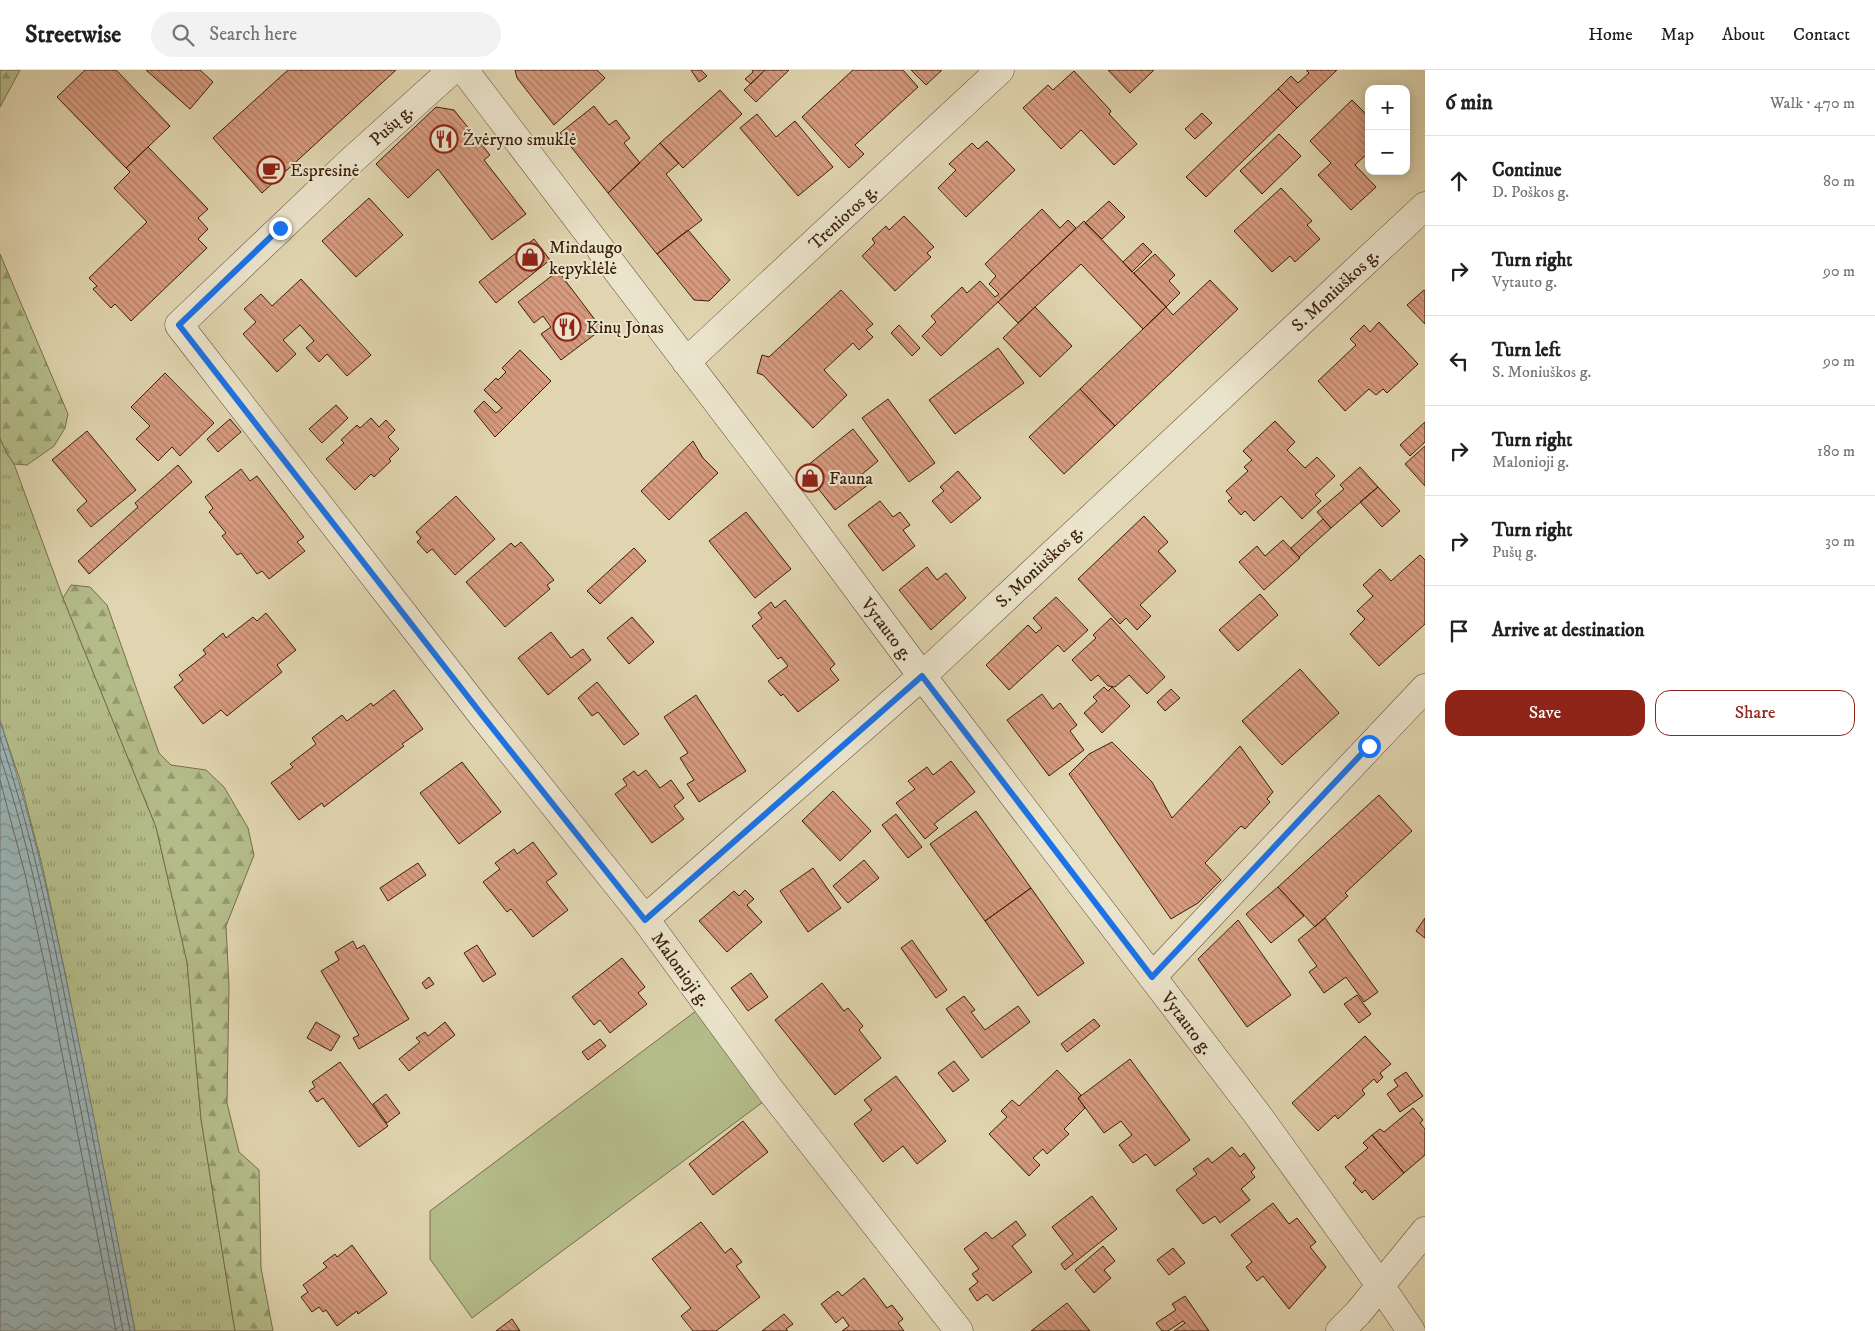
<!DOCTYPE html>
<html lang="en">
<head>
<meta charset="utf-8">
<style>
  :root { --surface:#fff; --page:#f2f2f2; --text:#202124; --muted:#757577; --line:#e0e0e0; --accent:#8f2418 }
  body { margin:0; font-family:"IM FELL DW Pica",serif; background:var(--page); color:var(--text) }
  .controls { position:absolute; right:15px; top:15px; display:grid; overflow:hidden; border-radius:10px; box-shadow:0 2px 12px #0003 }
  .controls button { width:45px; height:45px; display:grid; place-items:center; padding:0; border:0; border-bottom:1px solid var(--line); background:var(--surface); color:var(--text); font:25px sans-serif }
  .stop { position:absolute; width:15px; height:15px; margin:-11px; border:4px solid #1a73e8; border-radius:50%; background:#fff }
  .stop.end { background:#1a73e8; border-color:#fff; box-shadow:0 1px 5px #0008 }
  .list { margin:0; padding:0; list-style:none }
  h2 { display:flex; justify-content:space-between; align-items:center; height:65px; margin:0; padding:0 20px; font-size:21px }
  h2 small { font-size:16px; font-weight:400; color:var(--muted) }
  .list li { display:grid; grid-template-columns:32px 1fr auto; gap:15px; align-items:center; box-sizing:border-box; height:90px; padding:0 20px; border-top:1px solid var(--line) }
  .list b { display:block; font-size:19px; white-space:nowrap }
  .list p { margin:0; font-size:16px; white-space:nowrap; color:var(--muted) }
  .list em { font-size:16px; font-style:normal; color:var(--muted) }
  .actions { display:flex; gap:10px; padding:15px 20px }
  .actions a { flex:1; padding:11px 0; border:1px solid var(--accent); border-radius:15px; text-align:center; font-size:18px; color:var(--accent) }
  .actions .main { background:var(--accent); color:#fff }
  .icon { flex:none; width:28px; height:28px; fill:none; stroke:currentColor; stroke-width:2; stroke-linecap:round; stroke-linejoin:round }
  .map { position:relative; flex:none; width:1425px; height:1261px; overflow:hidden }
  header { display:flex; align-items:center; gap:30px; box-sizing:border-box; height:70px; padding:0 25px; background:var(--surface); border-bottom:1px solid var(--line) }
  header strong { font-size:24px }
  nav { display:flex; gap:28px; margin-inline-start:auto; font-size:18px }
  .search { width:350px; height:45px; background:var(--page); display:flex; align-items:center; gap:12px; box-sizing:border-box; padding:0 18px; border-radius:28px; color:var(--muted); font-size:19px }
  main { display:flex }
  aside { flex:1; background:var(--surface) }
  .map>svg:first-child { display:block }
</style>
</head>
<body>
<header>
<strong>Streetwise</strong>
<div class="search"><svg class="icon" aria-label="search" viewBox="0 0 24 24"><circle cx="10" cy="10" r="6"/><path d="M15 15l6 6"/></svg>Search here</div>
<nav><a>Home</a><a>Map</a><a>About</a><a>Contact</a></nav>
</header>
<main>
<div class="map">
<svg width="1425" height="1261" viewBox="0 0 1425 1261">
  <defs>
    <pattern id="grass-tufts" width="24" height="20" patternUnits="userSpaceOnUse" patternTransform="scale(1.25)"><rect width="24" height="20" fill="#b4bd8a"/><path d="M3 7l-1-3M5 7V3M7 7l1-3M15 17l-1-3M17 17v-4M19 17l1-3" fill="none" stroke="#94996f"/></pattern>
    <pattern id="forest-firs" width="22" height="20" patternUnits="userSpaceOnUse" patternTransform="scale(1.25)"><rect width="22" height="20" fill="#b4bd8a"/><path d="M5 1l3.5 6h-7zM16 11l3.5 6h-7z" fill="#94996f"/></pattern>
    <pattern id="water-waves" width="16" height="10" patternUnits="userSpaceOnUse" patternTransform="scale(1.25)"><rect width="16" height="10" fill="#9ab5b7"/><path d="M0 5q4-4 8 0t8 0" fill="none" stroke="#7f9393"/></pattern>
    <pattern id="building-back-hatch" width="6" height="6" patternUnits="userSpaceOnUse" patternTransform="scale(1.25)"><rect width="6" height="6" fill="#d79b7f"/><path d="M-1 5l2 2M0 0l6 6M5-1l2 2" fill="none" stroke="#b07e66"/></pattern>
  </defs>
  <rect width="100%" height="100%" fill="#e0d5b0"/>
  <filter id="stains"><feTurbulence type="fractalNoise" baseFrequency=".004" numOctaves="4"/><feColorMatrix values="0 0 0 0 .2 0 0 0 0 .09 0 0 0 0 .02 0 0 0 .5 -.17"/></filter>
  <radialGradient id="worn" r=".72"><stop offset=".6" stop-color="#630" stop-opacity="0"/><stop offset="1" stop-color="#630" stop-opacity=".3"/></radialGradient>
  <path fill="url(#grass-tufts)" stroke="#786e4a" d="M0,368l6,14 8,12 49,134 93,229 31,135 14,157 34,212h-100l-71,-363 -21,-99 -23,-89 -20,-59z"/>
  <path fill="url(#forest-firs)" stroke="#786e4a" d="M0,0h20l-20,37z
    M0,184l68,160 -3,14 -11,18 -27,19 -13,-1 -8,-12 -6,-14z
    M71,515l19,2 17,18 52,148 12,12 35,5 18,17 24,41 6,27 -28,71 3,60 -2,117 12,49 20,18 2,98 12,63h-38l-34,-212 -14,-157 -31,-135 -93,-229z"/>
  <path fill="#b4bd8a" stroke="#786e4a" d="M700,938l67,91 -295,219 -42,-59v-48z"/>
  <path fill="url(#water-waves)" stroke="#747972" d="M0,651c34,102 56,207 77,312 20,99 39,199 58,298h-135z"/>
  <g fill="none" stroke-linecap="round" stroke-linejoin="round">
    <path stroke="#6b6a60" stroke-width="1" d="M0,667c31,93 51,189 70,286 21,102 40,205 60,308
      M0,686c28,84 45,172 62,258 21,106 41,211 61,317
      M0,710l25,94 21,97 70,360"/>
  </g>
  <path fill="url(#building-back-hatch)" stroke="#3c1f0a" d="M85,0h31l54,56 -44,42 -69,-71z
    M146,0h54l13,12 -23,27z
    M288,0h108l-134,123 -49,-55z
    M515,0h82l8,8 -51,47 -37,-47z
    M691,0h10l6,6 -8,6z
    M752,0h13l-14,14 -6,-5 8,-7z
    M765,0h24l-33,32 -12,-12z
    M853,0h50l15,17 -63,58 9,9 -15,14 -47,-51z
    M911,0h31l-16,15z
    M1108,0h46l-24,23z
    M1306,0h31l-40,38 -19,-19 13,-13 7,7 11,-10z
    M1074,1l37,40 -2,3 28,30 -23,21 -33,-35 -20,19 -38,-41 25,-23 5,5z
    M1278,19l19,19 -91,89 -20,-20z
    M720,20l22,24 -59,54 -23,-25z
    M1352,30l17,17v35l-14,13 21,22 -25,23 -33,-35 13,-12 -21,-22z
    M594,36l15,19 7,-5 14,18 -6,5 16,20 -32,30 -48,-60z
    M436,37l18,3 36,45 -6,5 42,54 -34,26 -54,-71 -30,29 -32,-34z
    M1202,43l10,10 -17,16 -10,-10z
    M757,44l19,23 19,-16 38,46 -35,29 -58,-68z
    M1279,64l22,22 -39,38 -22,-23z
    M987,71l28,29 -49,47 -28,-29 18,-18 -7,-6 23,-21 6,6z
    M660,73l19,20 -13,11 36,46 -45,34 -49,-61z
    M148,77l60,62 -10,9 10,11 -10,10 9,9 -76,73 -16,-17 -4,4 -18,-19 4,-3 -8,-8 58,-56 -33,-34 16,-16 -4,-4z
    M1281,118l31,33 -5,4 13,14 -25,23 -5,-6 -18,16 -38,-41z
    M369,128l34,37 -47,42 -34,-36z
    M1109,131l16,16 -23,22 -17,-16z
    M1042,139l18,19 8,-8 8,8 -135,128 -19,-20 14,-14 -5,-6 31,-29 5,6 13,-12 15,16 4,-3 -10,-10 7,-8 -11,-12z
    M904,146l30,31 -7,6 4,4 -36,34 -33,-35 13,-13 -3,-4 14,-13 3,4z
    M1084,151l82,86 -23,22 -62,-65 -63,59 -20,-21z
    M688,160l42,50 -21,21 -15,-1 -37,-46z
    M534,169l16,21 -54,43 -17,-21z
    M1143,173l9,9 -20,20 -9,-10z
    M1155,184l20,21 -6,6 11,12 -14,14 -32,-34z
    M558,201l44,58 -41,31 -20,-26 10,-7 -8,-11 -9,7 -16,-21z
    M301,209l70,76 -24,21 -20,-22 -8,8 -13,-14 8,-7 -14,-16 -17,15 13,14 -19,18 -34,-38 13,-12 -12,-13 17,-15 11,12z
    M1210,210l28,29 -123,117 -35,-37 86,-82 7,8z
    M841,220l32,34 -7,6 7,7 -14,13 -6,-7 -29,27 23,25 -34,33 -50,-53 -6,-2 5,-18 7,2z
    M1424,220l1,1v33l-18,-19z
    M1035,237l37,39 -32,31 -37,-39z
    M1379,252l39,42 -31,29 -4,-4 -7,6 -7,-6 -24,22 -27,-30 38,-36 -6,-6 14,-14 6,7z
    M899,255l21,23 -8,8 -21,-23z
    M998,278l26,35 -69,51 -26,-34z
    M520,280l31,31 -56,56 -21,-26 10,-10 12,12 6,-5 -18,-18 12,-12 2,2 8,-8 -4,-4z
    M165,303l49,50 -34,33 -8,-9 -14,14 -22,-22 14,-13 -19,-19z
    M1080,319l35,37 -51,48 -35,-37z
    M888,329l47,64 -26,19 -47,-64z
    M336,335l12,13 -26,25 -13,-14z
    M371,348l8,9 7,-7 9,10 -7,7 11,12 -10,10 2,2 -17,16 -3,-3 -16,16 -29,-31 18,-16 -3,-3 16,-15 3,3z
    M230,349l11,13 -23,20 -11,-13z
    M1275,351l20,21 -8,8 18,18 12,-11 18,19 -20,19 6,6 -19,18 -21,-23 -27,25 -9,-10 -4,4 -13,-14 4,-3 -6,-7 22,-20 -4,-4 8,-7 -9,-9z
    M1425,352v20l-15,14 -10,-11z
    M853,359l25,32 -17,14 8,9 -34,26 -32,-41z
    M87,361l49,59 -45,37 -14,-17 10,-9 -35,-41z
    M693,371l10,17 15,15 -49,47 -28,-29z
    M1425,376v40l-20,-22z
    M178,395l14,17 -103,92 -11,-13 60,-54 -3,-4z
    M1360,397l18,20 -47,41 -14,-16 27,-23 -4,-4z
    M241,399l9,12 7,-5 47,61 -7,5 8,9 -36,28 -7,-8 -5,3 -16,-21 -4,2 -15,-19 4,-3 -17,-21 4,-4 -8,-11z
    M958,401l23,27 -30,25 -19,-22 12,-10 -4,-4z
    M1378,417l22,24 -18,16 -22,-25z
    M456,426l39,43 -40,36 -23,-26 -5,4 -10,-11 4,-4 -5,-6z
    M880,431l13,16 7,-5 10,13 -7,5 12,16 -32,25 -35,-46z
    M746,442l45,57 -36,29 -46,-57z
    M1144,446l24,26 -10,9 18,20 -36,34 11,11 -14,14 -11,-12 -6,6 -42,-45z
    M1323,449l8,9 -32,29 -8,-9z
    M1283,470l17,18 -36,32 -25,-28 18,-16 8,10z
    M521,472l33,38 -7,5 3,4 -45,38 -39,-45 45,-39 4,4z
    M634,478l12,13 -46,43 -13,-13z
    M1420,485l5,5v64l-46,42 -29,-32 15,-15 -8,-8 16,-15 -10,-11 17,-16 11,12z
    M927,497l10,13 9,-7 20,25 -35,32 -32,-40z
    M1260,524l18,21 -40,36 -19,-21z
    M1056,527l32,33 -24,22 -6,-7 -49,45 -23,-25 42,-40 8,8 6,-5 -9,-10z
    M785,530l50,64 -5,5 9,11 -41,32 -15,-18 -2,2 -13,-15 20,-15 -7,-9 -3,2 -26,-33 10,-8 -4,-5 13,-11 4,6z
    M266,543l30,37 -19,15 5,7 -55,44 -6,-6 -18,14 -29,-37 9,-7 -4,-5 27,-21 -3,-4 20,-17 3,5 27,-21 4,4z
    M632,547l22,25 -25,22 -22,-26z
    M1111,548l54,59 -18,17 -18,-19 -14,12 -7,-1 -10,-11 -7,6 -19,-21 24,-22 -3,-3z
    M551,562l20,26 12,-9 8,11 -43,35 -30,-37z
    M1300,599l39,44 -57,52 -40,-44z
    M597,612l42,52 -15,11 -26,-33 -6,4 -14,-18z
    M1104,617l4,4 4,-4 18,19 -28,27 -18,-20 13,-12 -4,-4z
    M1171,619l9,9 -15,13 -8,-9z
    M394,620l29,39 -21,15 2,2 -80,61 -2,-4 -23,17 -28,-37 22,-16 -3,-3 26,-20 -4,-6 30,-23 5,6 24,-18 2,3z
    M1042,624l11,15 7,-6 17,22 -7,6 14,19 -35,26 -42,-56z
    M696,625l50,76 -47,31 -12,-18 7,-4 -14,-22 8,-5 -24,-36z
    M1112,672l40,40 20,36 68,-72 33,46 -6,7 3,3 -25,27 -4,-3 -36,37 16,17 -23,23 -27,16 -102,-145 20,-20z
    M951,691l24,31 -41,32 4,4 -13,11 -29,-36 19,-14 -7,-8 19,-14 6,8z
    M462,692l39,50 -42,32 -39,-51z
    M646,700l14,18 11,-8 13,18 -10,8 10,13 -32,24 -37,-49 12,-9 -4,-6 11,-8 4,5z
    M833,721l38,40 -31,30 -38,-40z
    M1379,725l33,36 -67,62 3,3 -33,31 -37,-40z
    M976,741l55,77 -46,33 -55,-77z
    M896,744l26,33 -14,11 -26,-33z
    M533,772l24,32 -11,8 22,28 -35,27 -22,-28 -4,3 -24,-30 17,-13 -5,-6 19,-14 3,5z
    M864,790l15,18 -31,25 -15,-17z
    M418,793l8,12 -38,26 -8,-13z
    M813,798l28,40 -33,24 -28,-41z
    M1278,817l26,29 -33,27 -25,-29z
    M1031,818l53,75 -46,33 -53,-75z
    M745,820l9,9 -7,6 15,17 -35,30 -28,-31 35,-30 5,5z
    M1325,848l53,74 -14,10 -18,-25 -22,16 -15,-21 8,-6 -19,-26z
    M1425,848v20l-9,-7z
    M1238,850l53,75 -44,32 -49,-68z
    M912,870l35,50 -11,8 -35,-50z
    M353,871l4,8 7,-4 45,74 -50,30 -6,-11 6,-3 -38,-64 18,-11 -4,-8z
    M477,875l19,29 -13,8 -19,-29z
    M622,888l23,29 -7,6 9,11 -37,29 -10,-13 -6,5 -22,-28z
    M751,903l17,24 -20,14 -17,-23z
    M429,907l5,7 -8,5 -4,-6z
    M822,913l22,28 4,-3 15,18 -4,4 22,28 -46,37 -60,-75z
    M1357,925l14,19 -12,9 -15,-19z
    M964,926l11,14 -4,2 14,18 33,-24 12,16 -48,36 -36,-49z
    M1094,949l6,7 -33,26 -6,-8z
    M316,952l24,14 -9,15 -24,-13z
    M445,952l10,13 -46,36 -10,-12 21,-17 -4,-4 9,-6 3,4z
    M1365,966l26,28 -11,9 3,4 -6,6 -3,-4 -12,11 3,4 -27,25 -3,-4 -17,16 -26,-28z
    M600,969l6,7 -18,14 -6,-8z
    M1130,989l60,81 -35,26 -9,-12 -13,9 -14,-18 13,-10 -11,-14 -17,12 -26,-35z
    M954,991l15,19 -16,12 -15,-19z
    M340,992l48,64 -29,21 -36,-49 -6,4 -8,-11 6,-4 -3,-5z
    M1057,1000l24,25 -3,3 7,10 -21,21 5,5 -22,20 -4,-5 -10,9 7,7 -11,11 -40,-42 18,-17 -6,-6 11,-11 7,6z
    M1406,1002l17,24 -23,16 -13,-18 11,-8 -4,-6z
    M896,1006l50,65 -29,23 -14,-18 -20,16 -29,-38 18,-14 -8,-10z
    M386,1024l14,19 -13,10 -14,-19z
    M1413,1038l10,12 -3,3 5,6v26l-21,18 -32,-38 8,-6 4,3z
    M743,1051l25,31 -55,43 -24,-31z
    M1372,1065l32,38 -31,27 -8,-10 -3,3 -9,-10 3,-3 -11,-13 23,-19 -5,-5z
    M1232,1077l8,10 4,-4 11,15 -4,4 4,5 -14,12 9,11 -30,23 -5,-7 -12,8 -27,-34 21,-16 -4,-5 15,-11 4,5z
    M1092,1126l25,33 -52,41 -4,-6 12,-10 -21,-27z
    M1273,1133l16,21 8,-6 19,24 -6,5 16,20 -37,42 -26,-33 -6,5 -11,-14 6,-5 -21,-27z
    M1016,1151l10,14 -14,11 20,26 -39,29 -6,-7 -10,7 -8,-12 9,-7 -6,-8 7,-5 -15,-20 22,-17 6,7z
    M701,1152l24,31 6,-5 11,14 -6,4 24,31 -44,34h-23l-12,-15 10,-8 -39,-49z
    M352,1175l35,48 -29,21 -1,-3 -20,15 -11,-16 -3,2 -4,-5 -7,5 -11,-15 7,-5 -5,-7 24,-18 -4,-4 12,-9 2,3z
    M1103,1176l12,15 -11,9 7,8 -17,15 -19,-23z
    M1173,1178l12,15 -16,12 -12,-15z
    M864,1208l23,30 5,-3 11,14 -5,4 6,8h-62l7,-5 -6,-9 -7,6 -15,-19 17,-13 4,5z
    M1185,1226l24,35h-35l11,-8 -2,-2 -15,10h-6l-6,-8 20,-13 -4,-6z
    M1067,1233l23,28h-59z
    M784,1244l9,10 -7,5 2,2h-26z
    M512,1249l8,12h-24z"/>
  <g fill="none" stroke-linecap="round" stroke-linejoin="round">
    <g stroke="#654c34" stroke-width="29">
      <path id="minor" d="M452,0l-102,92 -171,163 303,390 163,204 126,172 188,240
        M464,0l308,404 150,202 335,438 123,171 31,46
        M686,292l314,-292
        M645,849l277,-243 503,-470
        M1152,907l273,-289
        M1340,1261l18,-18 67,-82"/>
    </g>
    <use href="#minor" stroke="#ebe4cc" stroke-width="28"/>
  </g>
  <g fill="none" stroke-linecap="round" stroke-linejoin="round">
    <path stroke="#1a73e8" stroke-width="6" d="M280,158l-101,97 303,390 163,205 277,-244 230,301 217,-231"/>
  </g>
  <defs>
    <g id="restaurant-ring" transform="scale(1.4375)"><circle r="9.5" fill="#ebe4cc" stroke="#8f2418" stroke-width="1.5"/><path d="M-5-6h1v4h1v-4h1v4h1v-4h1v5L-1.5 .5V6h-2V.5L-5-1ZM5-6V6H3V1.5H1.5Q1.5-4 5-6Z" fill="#8f2418"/></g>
    <g id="cafe-ring" transform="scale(1.4375)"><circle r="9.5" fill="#ebe4cc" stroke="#8f2418" stroke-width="1.5"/><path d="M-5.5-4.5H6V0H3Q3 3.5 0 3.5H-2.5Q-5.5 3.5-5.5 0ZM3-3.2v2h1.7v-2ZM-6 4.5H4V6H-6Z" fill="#8f2418"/></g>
    <g id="shop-ring" transform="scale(1.4375)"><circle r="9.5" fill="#ebe4cc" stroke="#8f2418" stroke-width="1.5"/><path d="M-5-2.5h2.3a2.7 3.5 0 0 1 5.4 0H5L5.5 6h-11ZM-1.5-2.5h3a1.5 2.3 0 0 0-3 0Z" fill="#8f2418"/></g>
  </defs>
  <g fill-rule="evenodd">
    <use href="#restaurant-ring" x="444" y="69"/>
    <use href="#cafe-ring" x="271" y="100"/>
    <use href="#shop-ring" x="530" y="187"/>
    <use href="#restaurant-ring" x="567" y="257"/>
    <use href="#shop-ring" x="810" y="408"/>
  </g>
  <g text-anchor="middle" stroke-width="4" stroke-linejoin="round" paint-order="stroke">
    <g font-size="18" fill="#3c1f0a" stroke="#ebe4cc">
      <text transform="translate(391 55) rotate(-42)" y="6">Pušų g.</text>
      <text transform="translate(843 147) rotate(-43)" y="6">Treniotos g.</text>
      <text transform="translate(1335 220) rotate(-43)" y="6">S. Moniuškos g.</text>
      <text transform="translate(1039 496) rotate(-43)" y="6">S. Moniuškos g.</text>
      <text transform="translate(887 559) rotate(53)" y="6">Vytauto g.</text>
      <text transform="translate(681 899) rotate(54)" y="6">Malonioji g.</text>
      <text transform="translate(1187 953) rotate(53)" y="6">Vytauto g.</text>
    </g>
    <g font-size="18" fill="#3c1f0a" stroke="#ebe4cc" text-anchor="start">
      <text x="463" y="75">Žvėryno smuklė</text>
      <text x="290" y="106">Espresinė</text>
      <text x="549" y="183">Mindaugo<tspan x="549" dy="21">kepyklėlė</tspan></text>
      <text x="586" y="263">Kinų Jonas</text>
      <text x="829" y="414">Fauna</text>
    </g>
  </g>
  <rect width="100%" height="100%" filter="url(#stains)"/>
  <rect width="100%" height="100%" fill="url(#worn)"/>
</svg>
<div class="controls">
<button>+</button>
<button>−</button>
</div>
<div class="stop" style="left:1369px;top:676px"></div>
<div class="stop end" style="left:280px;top:158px"></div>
</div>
<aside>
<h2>6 min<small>Walk · 470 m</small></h2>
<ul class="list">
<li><svg class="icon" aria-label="ahead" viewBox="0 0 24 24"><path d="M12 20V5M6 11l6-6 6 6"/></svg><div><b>Continue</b><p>D. Poškos g.</p></div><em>80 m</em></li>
<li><svg class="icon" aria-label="right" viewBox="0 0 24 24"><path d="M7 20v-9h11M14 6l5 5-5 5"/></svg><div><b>Turn right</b><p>Vytauto g.</p></div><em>90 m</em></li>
<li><svg class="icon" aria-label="left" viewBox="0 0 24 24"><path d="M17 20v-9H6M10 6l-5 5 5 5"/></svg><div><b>Turn left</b><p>S. Moniuškos g.</p></div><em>90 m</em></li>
<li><svg class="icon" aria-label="right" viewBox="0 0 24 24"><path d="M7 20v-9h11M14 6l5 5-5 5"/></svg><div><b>Turn right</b><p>Malonioji g.</p></div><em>180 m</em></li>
<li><svg class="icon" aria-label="right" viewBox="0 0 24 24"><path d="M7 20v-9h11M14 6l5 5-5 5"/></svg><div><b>Turn right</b><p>Pušų g.</p></div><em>30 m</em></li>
<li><svg class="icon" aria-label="arrive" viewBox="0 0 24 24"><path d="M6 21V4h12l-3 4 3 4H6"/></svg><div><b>Arrive at destination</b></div></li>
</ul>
<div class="actions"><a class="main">Save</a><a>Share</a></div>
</aside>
</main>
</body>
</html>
